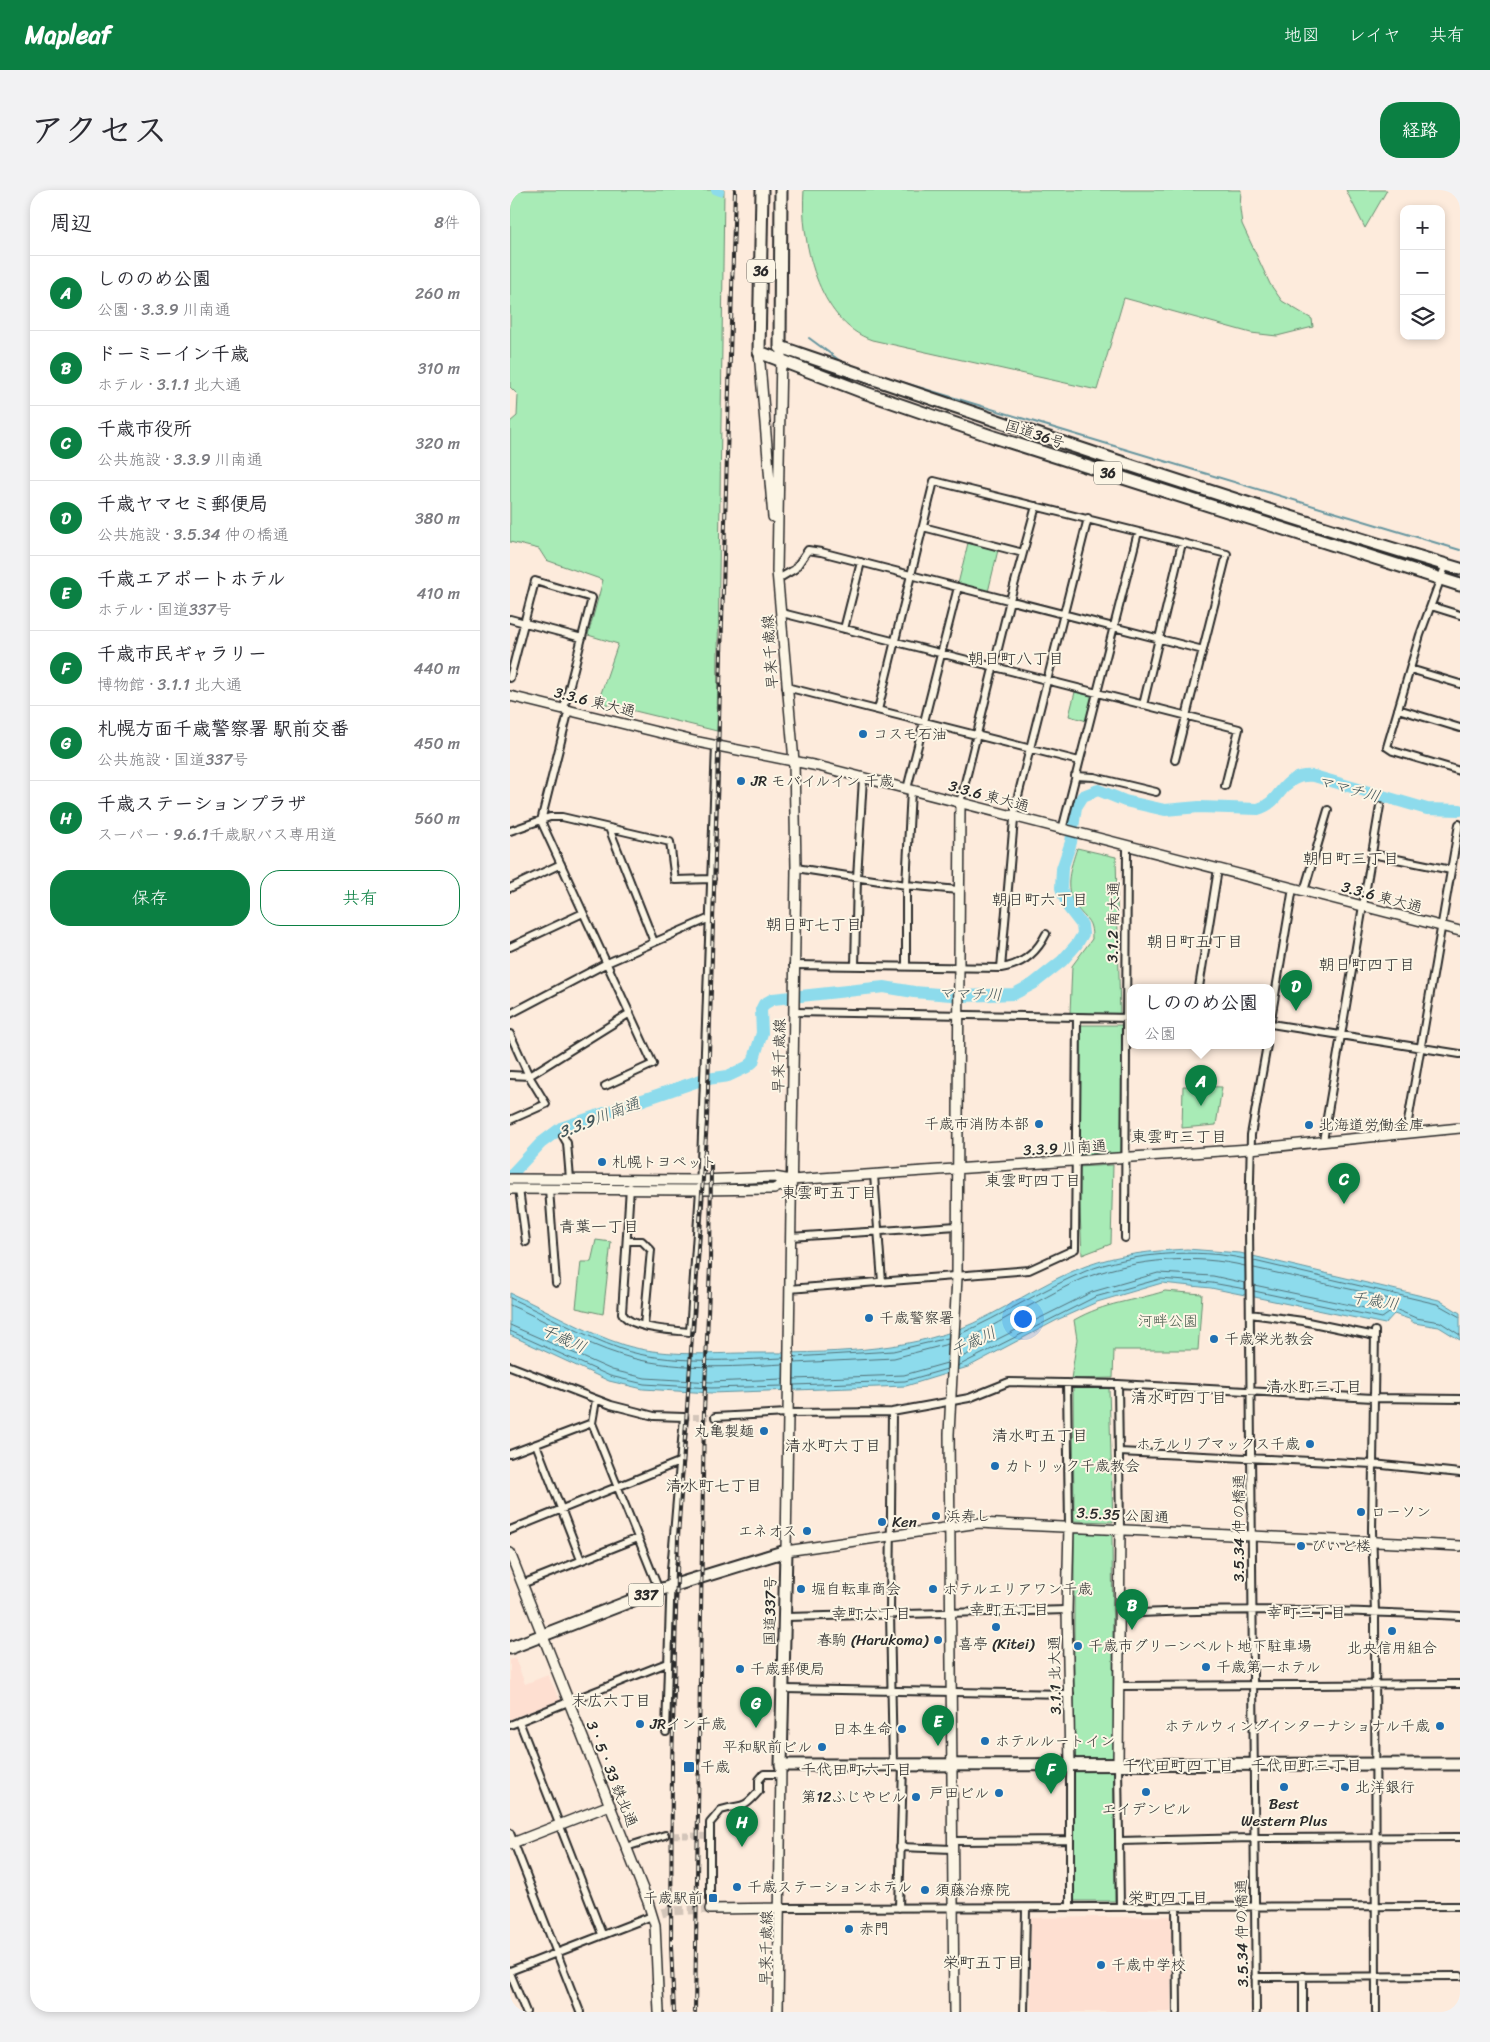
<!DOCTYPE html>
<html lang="ja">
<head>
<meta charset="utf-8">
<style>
  :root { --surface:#fff; --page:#f2f2f3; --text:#2b2b33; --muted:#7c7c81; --line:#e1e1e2; --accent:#0b8043 }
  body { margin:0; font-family:Sriracha,"Klee One",sans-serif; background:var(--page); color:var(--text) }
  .controls { position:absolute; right:15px; top:15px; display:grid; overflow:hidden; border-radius:10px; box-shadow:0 2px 8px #0003 }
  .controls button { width:45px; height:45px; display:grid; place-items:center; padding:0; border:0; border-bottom:1px solid var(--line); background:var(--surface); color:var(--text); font:25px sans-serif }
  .you { position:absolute; left:512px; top:1128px; width:18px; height:18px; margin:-12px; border:4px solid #fff; border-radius:50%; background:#1a73e8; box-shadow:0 0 0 8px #1a73e833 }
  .badge { display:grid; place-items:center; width:32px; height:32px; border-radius:50%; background:var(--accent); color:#fff; font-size:16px; font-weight:700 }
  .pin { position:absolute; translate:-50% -41px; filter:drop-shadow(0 1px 2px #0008) }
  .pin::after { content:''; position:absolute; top:26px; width:18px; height:15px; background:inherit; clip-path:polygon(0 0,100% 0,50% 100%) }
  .popup { position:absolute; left:617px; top:794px; width:148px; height:65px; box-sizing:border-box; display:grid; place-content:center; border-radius:10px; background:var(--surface); filter:drop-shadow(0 1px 4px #0005); font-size:16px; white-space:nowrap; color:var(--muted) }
  .popup b { font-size:19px; color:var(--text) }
  .popup::after { content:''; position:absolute; left:50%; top:100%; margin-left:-10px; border:10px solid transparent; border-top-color:var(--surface) }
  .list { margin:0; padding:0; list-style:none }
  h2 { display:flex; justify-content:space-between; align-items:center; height:65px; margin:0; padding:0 20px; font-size:21px }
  h2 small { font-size:16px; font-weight:400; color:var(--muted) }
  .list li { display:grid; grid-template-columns:32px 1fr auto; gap:15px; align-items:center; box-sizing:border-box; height:75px; padding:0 20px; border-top:1px solid var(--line) }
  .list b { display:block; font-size:19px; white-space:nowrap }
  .list p { margin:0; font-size:16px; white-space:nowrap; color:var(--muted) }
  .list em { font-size:16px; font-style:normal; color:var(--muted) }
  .actions { display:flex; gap:10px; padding:15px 20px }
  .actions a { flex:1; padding:11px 0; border:1px solid var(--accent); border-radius:20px; text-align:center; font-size:18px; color:var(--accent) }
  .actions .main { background:var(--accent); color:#fff }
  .icon { flex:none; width:28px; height:28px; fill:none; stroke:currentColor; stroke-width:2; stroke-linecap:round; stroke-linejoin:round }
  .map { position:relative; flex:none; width:950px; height:1822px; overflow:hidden; border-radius:20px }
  header { display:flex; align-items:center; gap:30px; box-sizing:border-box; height:70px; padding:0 25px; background:var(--accent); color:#fff }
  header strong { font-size:24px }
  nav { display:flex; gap:28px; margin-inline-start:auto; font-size:18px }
  .intro { display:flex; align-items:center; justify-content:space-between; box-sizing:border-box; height:120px; padding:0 30px }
  h1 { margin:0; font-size:35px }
  .button { padding:12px 22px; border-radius:20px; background:var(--accent); color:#fff; font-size:18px; font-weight:700 }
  main { display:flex; gap:30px; padding:0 30px }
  aside { flex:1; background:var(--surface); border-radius:20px; box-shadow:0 2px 8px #0003 }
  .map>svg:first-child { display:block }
</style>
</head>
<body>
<header>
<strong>Mapleaf</strong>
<nav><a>地図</a><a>レイヤ</a><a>共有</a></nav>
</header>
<div class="intro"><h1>アクセス</h1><a class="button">経路</a></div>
<main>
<aside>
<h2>周辺<small>8件</small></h2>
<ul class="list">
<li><span class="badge">A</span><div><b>しののめ公園</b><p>公園 · 3.3.9 川南通</p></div><em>260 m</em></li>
<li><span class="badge">B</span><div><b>ドーミーイン千歳</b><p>ホテル · 3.1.1 北大通</p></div><em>310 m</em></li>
<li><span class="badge">C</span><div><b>千歳市役所</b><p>公共施設 · 3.3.9 川南通</p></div><em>320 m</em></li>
<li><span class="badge">D</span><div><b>千歳ヤマセミ郵便局</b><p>公共施設 · 3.5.34 仲の橋通</p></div><em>380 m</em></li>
<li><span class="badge">E</span><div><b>千歳エアポートホテル</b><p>ホテル · 国道337号</p></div><em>410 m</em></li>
<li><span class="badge">F</span><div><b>千歳市民ギャラリー</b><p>博物館 · 3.1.1 北大通</p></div><em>440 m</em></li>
<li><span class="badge">G</span><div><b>札幌方面千歳警察署 駅前交番</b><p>公共施設 · 国道337号</p></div><em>450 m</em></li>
<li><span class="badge">H</span><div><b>千歳ステーションプラザ</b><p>スーパー · 9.6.1千歳駅バス専用道</p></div><em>560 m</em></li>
</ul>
<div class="actions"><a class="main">保存</a><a>共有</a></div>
</aside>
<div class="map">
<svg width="950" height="1822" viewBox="0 0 950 1822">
  <rect width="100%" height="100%" fill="#fdebdc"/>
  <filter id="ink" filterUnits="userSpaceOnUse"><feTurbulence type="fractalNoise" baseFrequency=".02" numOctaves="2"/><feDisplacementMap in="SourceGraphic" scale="10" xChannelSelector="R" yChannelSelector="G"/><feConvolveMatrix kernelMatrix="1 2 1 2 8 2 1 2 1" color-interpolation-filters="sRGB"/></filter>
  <g filter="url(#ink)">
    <path fill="#fedfd1" d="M5,1468l10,26 23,-9 12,25 -50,19v-59z
      M661,1726v96h-140v-94z"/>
    <path fill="#a8ebb6" stroke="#6a8b70" d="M0,0h214l-7,541 -119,-29 20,-58 -30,-9 15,-55 -57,-20 -7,-11 -29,-7v-120l7,-6 1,-21 -8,-8z
      M294,0h437l-1,19 2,15 28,60 12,17 30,18 1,8 -36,9 -26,-3 -127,-35 -27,92 -225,-50c-54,-18 -72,-100 -68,-150z
      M836,0h41l-22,38z
      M458,353l30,7 -10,42 -30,-8z
      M565,502l18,4 -6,25 -18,-5z
      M567,658l39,9 4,157 -50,-1 2,-47 20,-27c0,-21 -6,-18 -17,-34 -12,-18 -4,-38 2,-57z
      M570,835h42l-1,129h-42z
      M673,896l39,1 -6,38 -34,3z
      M603,975l-2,79 -29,11 -4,-88z
      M86,1050l15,2 -8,72 -27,-6 5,-46h10z
      M655,1101l37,3 -4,56h-84l-1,28 -42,1 6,-40 -3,-19c32,-18 57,-18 91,-29z
      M563,1197l36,1 4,134 -39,-1z
      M564,1343l38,1 3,367h-41z"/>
    <path fill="#8ddbec" stroke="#66959f" d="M677,1059l53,4 199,47 21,13v27l-21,-13 -25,-4 -5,-4 -15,-5 -9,10 -174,-36 -49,-5 -65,19 -38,17 -91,48 -62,19 -195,7 -68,-4 -34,-8 -99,-46v-42c38,17 74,39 114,52 38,11 77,9 116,8 72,0 149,1 217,-23 43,-16 86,-49 129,-64 33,-12 66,-15 101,-17z"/>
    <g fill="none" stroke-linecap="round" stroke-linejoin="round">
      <path stroke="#527178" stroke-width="1" d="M744,1071l183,43 23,13
        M744,1078l118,26 17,5 2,3 -12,9 -125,-26
        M744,1101l128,27 13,-9 21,9 24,4 20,13
        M0,1108c37,17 72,37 111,51 45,16 114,11 162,9
        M0,1115c37,16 72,38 111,50 51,16 109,12 162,9
        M0,1135l102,45 33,8 66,4 72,-3
        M0,1141l100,45 34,8 67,4 72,-2
        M450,1144c43,-19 83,-45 126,-63 45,-18 112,-23 159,-12
        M449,1151c22,-7 42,-21 62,-31 23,-11 45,-25 69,-34 47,-17 106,-22 155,-10
        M284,1167l99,-6 55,-13
        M448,1169l134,-67 66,-19 55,3 32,7
        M284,1173l100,-5 54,-14
        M448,1176l137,-69 65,-18 52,4 33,6
        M284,1189l110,-4 43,-12
        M284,1195l111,-4 42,-12"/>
      <path stroke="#66959f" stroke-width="2" d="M299,148l34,25
        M385,190l565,170"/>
      <path stroke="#8ddbec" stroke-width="8" d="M205,0l5,2"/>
      <path stroke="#8ddbec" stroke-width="12" d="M0,986l31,-33 20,-15 140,-48 27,-4 19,-9 6,-5 9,-29 -1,-23 3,-6 9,-5 111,-12 30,5 49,4 51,-2 19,-10 29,-23 15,-17 6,-10 -1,-9 -14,-18 -7,-19 1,-19 9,-27 5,-35 7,-11 15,-6 27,11 40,9 34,-3 59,2c26,-7 21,-36 56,-33l113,33 33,1"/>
      <path stroke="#d3c5b9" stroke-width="6" stroke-dasharray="6 3" stroke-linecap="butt" d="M174,1227h31
        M155,1645l45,1"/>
      <path stroke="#d3c5b9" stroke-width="9" stroke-dasharray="9 4.5" stroke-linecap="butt" d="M152,1723l8,-2 40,-2"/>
      <g stroke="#2b2b2b" stroke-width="10">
        <path id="street" d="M413,337l100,26
          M936,374l-26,71 -33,112 6,4 67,20
          M268,389l17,-10 13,-19 13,2 382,98
          M921,416l29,9
          M272,423l457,116 -14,57
          M0,429l72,19
          M334,439l17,-67
          M900,479l50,15
          M0,488l25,-97 57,17 -28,110
          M276,497l293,74
          M633,515l39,-162
          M59,519l-28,112 112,243 -48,22
          M888,519l62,19
          M368,520l56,-229 293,73 -52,206
          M565,586l19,1 62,15
          M397,599l51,-202
          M450,613l50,-203 26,-94
          M99,638l45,114
          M552,640l76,-298
          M0,641l40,-14h12l108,25 5,38 37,-1
          M862,664l79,16
          M286,678l110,17 52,5
          M0,698l51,-24
          M794,701l24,-81
          M0,757l73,-34
          M283,775l208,3c21,-3 36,-16 45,-34
          M345,776l2,-88 6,-100
          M396,776v-81l5,-95
          M491,778l14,-160 73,-290
          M689,797l19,-118
          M284,822l337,6
          M0,824l97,-51 103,-45
          M761,829l22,-131
          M761,834l189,30
          M0,844l19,42 17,28 -36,16
          M0,885l19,1 101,-63
          M896,943l53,-309
          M53,946l4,7 3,36
          M813,951l57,-335
          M364,985l8,107
          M120,997l-8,126c8,16 50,17 68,19l10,-142 16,-445
          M9,999l7,53
          M39,999l7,94
          M280,1047l167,-11
          M615,1048l2,-392
          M117,1051h15l9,9 -7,76
          M279,1099l240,-19 46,-21 2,-231
          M740,1124l53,7 72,15
          M865,1141l-3,200 3,81 1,400
          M0,1176l101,39 43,11 30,1 -13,153 -5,162
          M557,1193l2,143
          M608,1194l2,145
          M86,1210l-4,23 67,167
          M382,1222l-2,201 3,152
          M205,1227l72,-4 105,-1 77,-14 40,-16 109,2 255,14 87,1
          M26,1254l45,116
          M609,1262l254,12 87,9
          M0,1264l82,-31
          M0,1340l169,-68
          M12,1394l116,-46
          M610,1424c113,-7 227,-4 340,2
          M276,1427l281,-7
          M609,1496l341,-2
          M274,1499l286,5
          M9,1531l83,213
          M0,1535l157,-62
          M560,1576v141
          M608,1576l2,141
          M0,1643l70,179
          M442,1651l118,-1
          M609,1651l134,-3 207,-1
          M116,1657l39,-12
          M390,1657l52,2
          M270,1718l680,-2
          M389,1718l4,-143
          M666,1718l1,104
          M200,1719v-86l11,-13c22,-7 20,2 38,-19v-11l5,-6h17
          M0,1781l142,-55
          M0,1783l16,39
          M793,1786v36
          M745,1787l205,-1
          M514,1822l2,-103
          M746,1822l-7,-788 2,-89 16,-90"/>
      </g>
      <g stroke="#2b2b2b" stroke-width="12">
        <path id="secondary" d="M249,162l14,165
          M271,165l-4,216 17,190 2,107 -10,683 193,-28 481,23
          M0,506l188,46 120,24 642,165
          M0,989l191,1 73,-3 17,3 459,-31 210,-21
          M0,999l190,1 74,-1 17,-9
          M559,1336l-2,84 3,156
          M0,1363l138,349 7,23 4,87
          M608,1576l2,-237
          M0,1654l100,-39
          M200,1719l70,-1
          M268,1822l3,-247
          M444,1822l-5,-578 8,-157 3,-474"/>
      </g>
      <g stroke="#2b2b2b" stroke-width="15">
        <path id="highway" d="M270,157c226,77 451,154 680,222
          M270,157l1,-157
          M249,162l107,41 128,44 466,148
          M249,162l3,-162
          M0,1458l149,-58 127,-39 -5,214 679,-1"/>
      </g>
      <use href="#street" stroke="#fcf5e5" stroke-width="6"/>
      <use href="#secondary" stroke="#fcf5e5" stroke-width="9"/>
      <use href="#highway" stroke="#fcf5e5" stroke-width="11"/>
      <g stroke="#2b2b2b" stroke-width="4">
        <path id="rail" d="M164,1822l-3,-66 1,-181 6,-228 29,-416 28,-931
          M185,1822l9,-600 6,-147 1,-100"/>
      </g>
      <use href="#rail" stroke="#fcf5e5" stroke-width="2" stroke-dasharray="5.5" stroke-linecap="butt"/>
    </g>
  </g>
  <g fill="#1f6fb2" stroke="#fcf5e5" stroke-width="2">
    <circle cx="353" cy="544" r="5"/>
    <circle cx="231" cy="591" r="5"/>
    <circle cx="529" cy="934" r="5"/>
    <circle cx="799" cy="935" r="5"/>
    <circle cx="92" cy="972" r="5"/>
    <circle cx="359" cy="1128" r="5"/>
    <circle cx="704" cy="1149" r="5"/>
    <circle cx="254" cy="1241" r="5"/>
    <circle cx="800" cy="1254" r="5"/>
    <circle cx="485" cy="1276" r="5"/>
    <circle cx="851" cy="1322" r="5"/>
    <circle cx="426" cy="1326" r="5"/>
    <circle cx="372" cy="1332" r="5"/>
    <circle cx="297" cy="1341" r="5"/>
    <circle cx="791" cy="1356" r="5"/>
    <circle cx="291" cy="1399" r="5"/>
    <circle cx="423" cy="1399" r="5"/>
    <circle cx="486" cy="1437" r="5"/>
    <circle cx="882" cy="1441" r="5"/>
    <circle cx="428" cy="1450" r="5"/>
    <circle cx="568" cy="1456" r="5"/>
    <circle cx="696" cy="1477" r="5"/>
    <circle cx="230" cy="1479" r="5"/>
    <circle cx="130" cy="1534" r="5"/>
    <circle cx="930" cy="1536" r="5"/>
    <circle cx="392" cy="1539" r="5"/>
    <circle cx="475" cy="1551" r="5"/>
    <circle cx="312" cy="1557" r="5"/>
    <rect x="173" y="1571" width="12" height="12" rx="2.5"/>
    <circle cx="774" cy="1597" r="5"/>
    <circle cx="835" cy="1597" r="5"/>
    <circle cx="636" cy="1602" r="5"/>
    <circle cx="489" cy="1603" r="5"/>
    <circle cx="406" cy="1607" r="5"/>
    <circle cx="227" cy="1697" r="5"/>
    <circle cx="415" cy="1700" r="5"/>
    <rect x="198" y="1703" width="10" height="10" rx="2.5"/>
    <circle cx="339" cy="1739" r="5"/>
    <circle cx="591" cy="1775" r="5"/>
  </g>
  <g text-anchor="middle" stroke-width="4" stroke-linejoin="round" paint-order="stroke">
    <g fill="#fcf5e5" stroke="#6a6863" stroke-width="1">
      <rect x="237" y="69.5" width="28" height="23" rx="4"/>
      <rect x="584" y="271.5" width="28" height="23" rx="4"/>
      <rect x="118.5" y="1393.5" width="35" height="23" rx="4"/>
    </g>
    <g font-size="14" font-weight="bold" fill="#2b2b2b">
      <text x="251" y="86">36</text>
      <text x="598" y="288">36</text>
      <text x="136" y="1410">337</text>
    </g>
    <g font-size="15" fill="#2b2b2b" stroke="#fcf5e5">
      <text transform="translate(525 244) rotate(18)" y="5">国道36号</text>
      <text transform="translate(260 462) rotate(-94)" y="5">早来千歳線</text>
      <text transform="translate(85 512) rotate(14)" y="5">3.3.6 東大通</text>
      <text transform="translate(479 606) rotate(15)" y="5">3.3.6 東大通</text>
      <text transform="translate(872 707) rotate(15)" y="5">3.3.6 東大通</text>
      <text transform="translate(603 732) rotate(-89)" y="5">3.1.2 南大通</text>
      <text transform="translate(269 866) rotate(-89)" y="5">早来千歳線</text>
      <text transform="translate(555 958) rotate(-3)" y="5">3.3.9 川南通</text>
      <text transform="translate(613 1325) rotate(3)" y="5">3.5.35 公園通</text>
      <text transform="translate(729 1338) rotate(-90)" y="5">3.5.34 仲の橋通</text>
      <text transform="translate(260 1421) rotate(-89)" y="5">国道337号</text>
      <text transform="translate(545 1485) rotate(-91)" y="5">3.1.1 北大通</text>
      <text transform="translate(102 1584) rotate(68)" y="5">3・5・33 鉄北通</text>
      <text transform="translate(732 1743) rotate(-91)" y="5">3.5.34 仲の橋通</text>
      <text transform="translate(256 1758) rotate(-89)" y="5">早来千歳線</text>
    </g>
    <g font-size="15" fill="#2b2b2b" stroke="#fcf5e5" text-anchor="start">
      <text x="363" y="549">コスモ石油</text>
      <text x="241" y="596">JR モバイルイン 千歳</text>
      <text x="519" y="939" text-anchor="end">千歳市消防本部</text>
      <text x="809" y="940">北海道労働金庫</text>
      <text x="102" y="977">札幌トヨペット</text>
      <text x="369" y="1133">千歳警察署</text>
      <text x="714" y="1154">千歳栄光教会</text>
      <text x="244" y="1246" text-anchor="end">丸亀製麺</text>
      <text x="790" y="1259" text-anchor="end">ホテルリブマックス千歳</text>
      <text x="495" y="1281">カトリック千歳教会</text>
      <text x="861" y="1327">ローソン</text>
      <text x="436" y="1331">浜寿し</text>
      <text x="382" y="1337">Ken</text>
      <text x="287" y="1346" text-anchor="end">エネオス</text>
      <text x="801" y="1361">びいど楼</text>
      <text x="301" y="1404">堀自転車商会</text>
      <text x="433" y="1404">ホテルエリアワン千歳</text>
      <text x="418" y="1455" text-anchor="end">春駒 (Harukoma)</text>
      <text x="486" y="1459" text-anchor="middle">喜亭 (Kitei)</text>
      <text x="578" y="1461">千歳市グリーンベルト地下駐車場</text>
      <text x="882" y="1463" text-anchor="middle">北央信用組合</text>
      <text x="706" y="1482">千歳第一ホテル</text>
      <text x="240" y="1484">千歳郵便局</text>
      <text x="140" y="1539">JRイン千歳</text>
      <text x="920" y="1541" text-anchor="end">ホテルウィングインターナショナル千歳</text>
      <text x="382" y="1544" text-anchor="end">日本生命</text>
      <text x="485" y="1556">ホテルルートイン</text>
      <text x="302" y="1562" text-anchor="end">平和駅前ビル</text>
      <text x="190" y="1582">千歳</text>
      <text x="845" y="1602">北洋銀行</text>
      <text x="479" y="1608" text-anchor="end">戸田ビル</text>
      <text x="396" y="1612" text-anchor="end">第12ふじやビル</text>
      <text x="774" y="1619" text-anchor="middle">Best<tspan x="774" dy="17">Western Plus</tspan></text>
      <text x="636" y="1624" text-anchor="middle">エイデンビル</text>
      <text x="237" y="1702">千歳ステーションホテル</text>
      <text x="425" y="1705">須藤治療院</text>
      <text x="193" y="1713" text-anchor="end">千歳駅前</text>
      <text x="349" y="1744">赤門</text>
      <text x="601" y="1780">千歳中学校</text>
    </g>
    <g font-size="15" fill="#4a5b4e" stroke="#fcf5e5">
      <text x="658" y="1136">河畔公園</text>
    </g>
    <g font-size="16" fill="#2b2b2b" stroke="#fcf5e5">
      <text x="506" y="474">朝日町八丁目</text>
      <text x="841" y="674">朝日町三丁目</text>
      <text x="530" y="715">朝日町六丁目</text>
      <text x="304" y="740">朝日町七丁目</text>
      <text x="685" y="757">朝日町五丁目</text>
      <text x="857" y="780">朝日町四丁目</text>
      <text x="669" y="952">東雲町三丁目</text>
      <text x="523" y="996">東雲町四丁目</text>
      <text x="319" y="1008">東雲町五丁目</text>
      <text x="89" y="1042">青葉一丁目</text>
      <text x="804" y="1202">清水町三丁目</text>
      <text x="669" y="1213">清水町四丁目</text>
      <text x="530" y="1251">清水町五丁目</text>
      <text x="323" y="1261">清水町六丁目</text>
      <text x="204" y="1301">清水町七丁目</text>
      <text x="499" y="1425">幸町五丁目</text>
      <text x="796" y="1428">幸町三丁目</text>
      <text x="361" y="1429">幸町六丁目</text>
      <text x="101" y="1516">末広六丁目</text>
      <text x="668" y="1581">千代田町四丁目</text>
      <text x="796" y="1581">千代田町三丁目</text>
      <text x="346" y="1585">千代田町六丁目</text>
      <text x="658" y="1713">栄町四丁目</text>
      <text x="473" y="1778">栄町五丁目</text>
    </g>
    <g font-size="16" font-style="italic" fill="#44575b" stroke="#fcf5e5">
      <text transform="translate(839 598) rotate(15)" y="6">ママチ川</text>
      <text transform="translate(460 803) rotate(2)" y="6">ママチ川</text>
      <text transform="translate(89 927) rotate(-21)" y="6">3.3.9川南通</text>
      <text transform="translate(865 1110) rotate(9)" y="6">千歳川</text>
      <text transform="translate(54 1148) rotate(24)" y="6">千歳川</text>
      <text transform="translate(463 1151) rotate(-25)" y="6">千歳川</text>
    </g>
  </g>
</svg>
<div class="controls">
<button>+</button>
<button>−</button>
<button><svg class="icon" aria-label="layers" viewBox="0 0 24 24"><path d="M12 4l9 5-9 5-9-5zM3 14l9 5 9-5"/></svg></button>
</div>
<div class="you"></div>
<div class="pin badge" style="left:691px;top:916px">A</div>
<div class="popup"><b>しののめ公園</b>公園</div>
<div class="pin badge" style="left:622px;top:1440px">B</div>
<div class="pin badge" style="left:834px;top:1014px">C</div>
<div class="pin badge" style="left:786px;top:821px">D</div>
<div class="pin badge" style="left:428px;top:1556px">E</div>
<div class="pin badge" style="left:541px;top:1604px">F</div>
<div class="pin badge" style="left:246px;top:1538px">G</div>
<div class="pin badge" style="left:232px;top:1657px">H</div>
</div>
</main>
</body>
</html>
